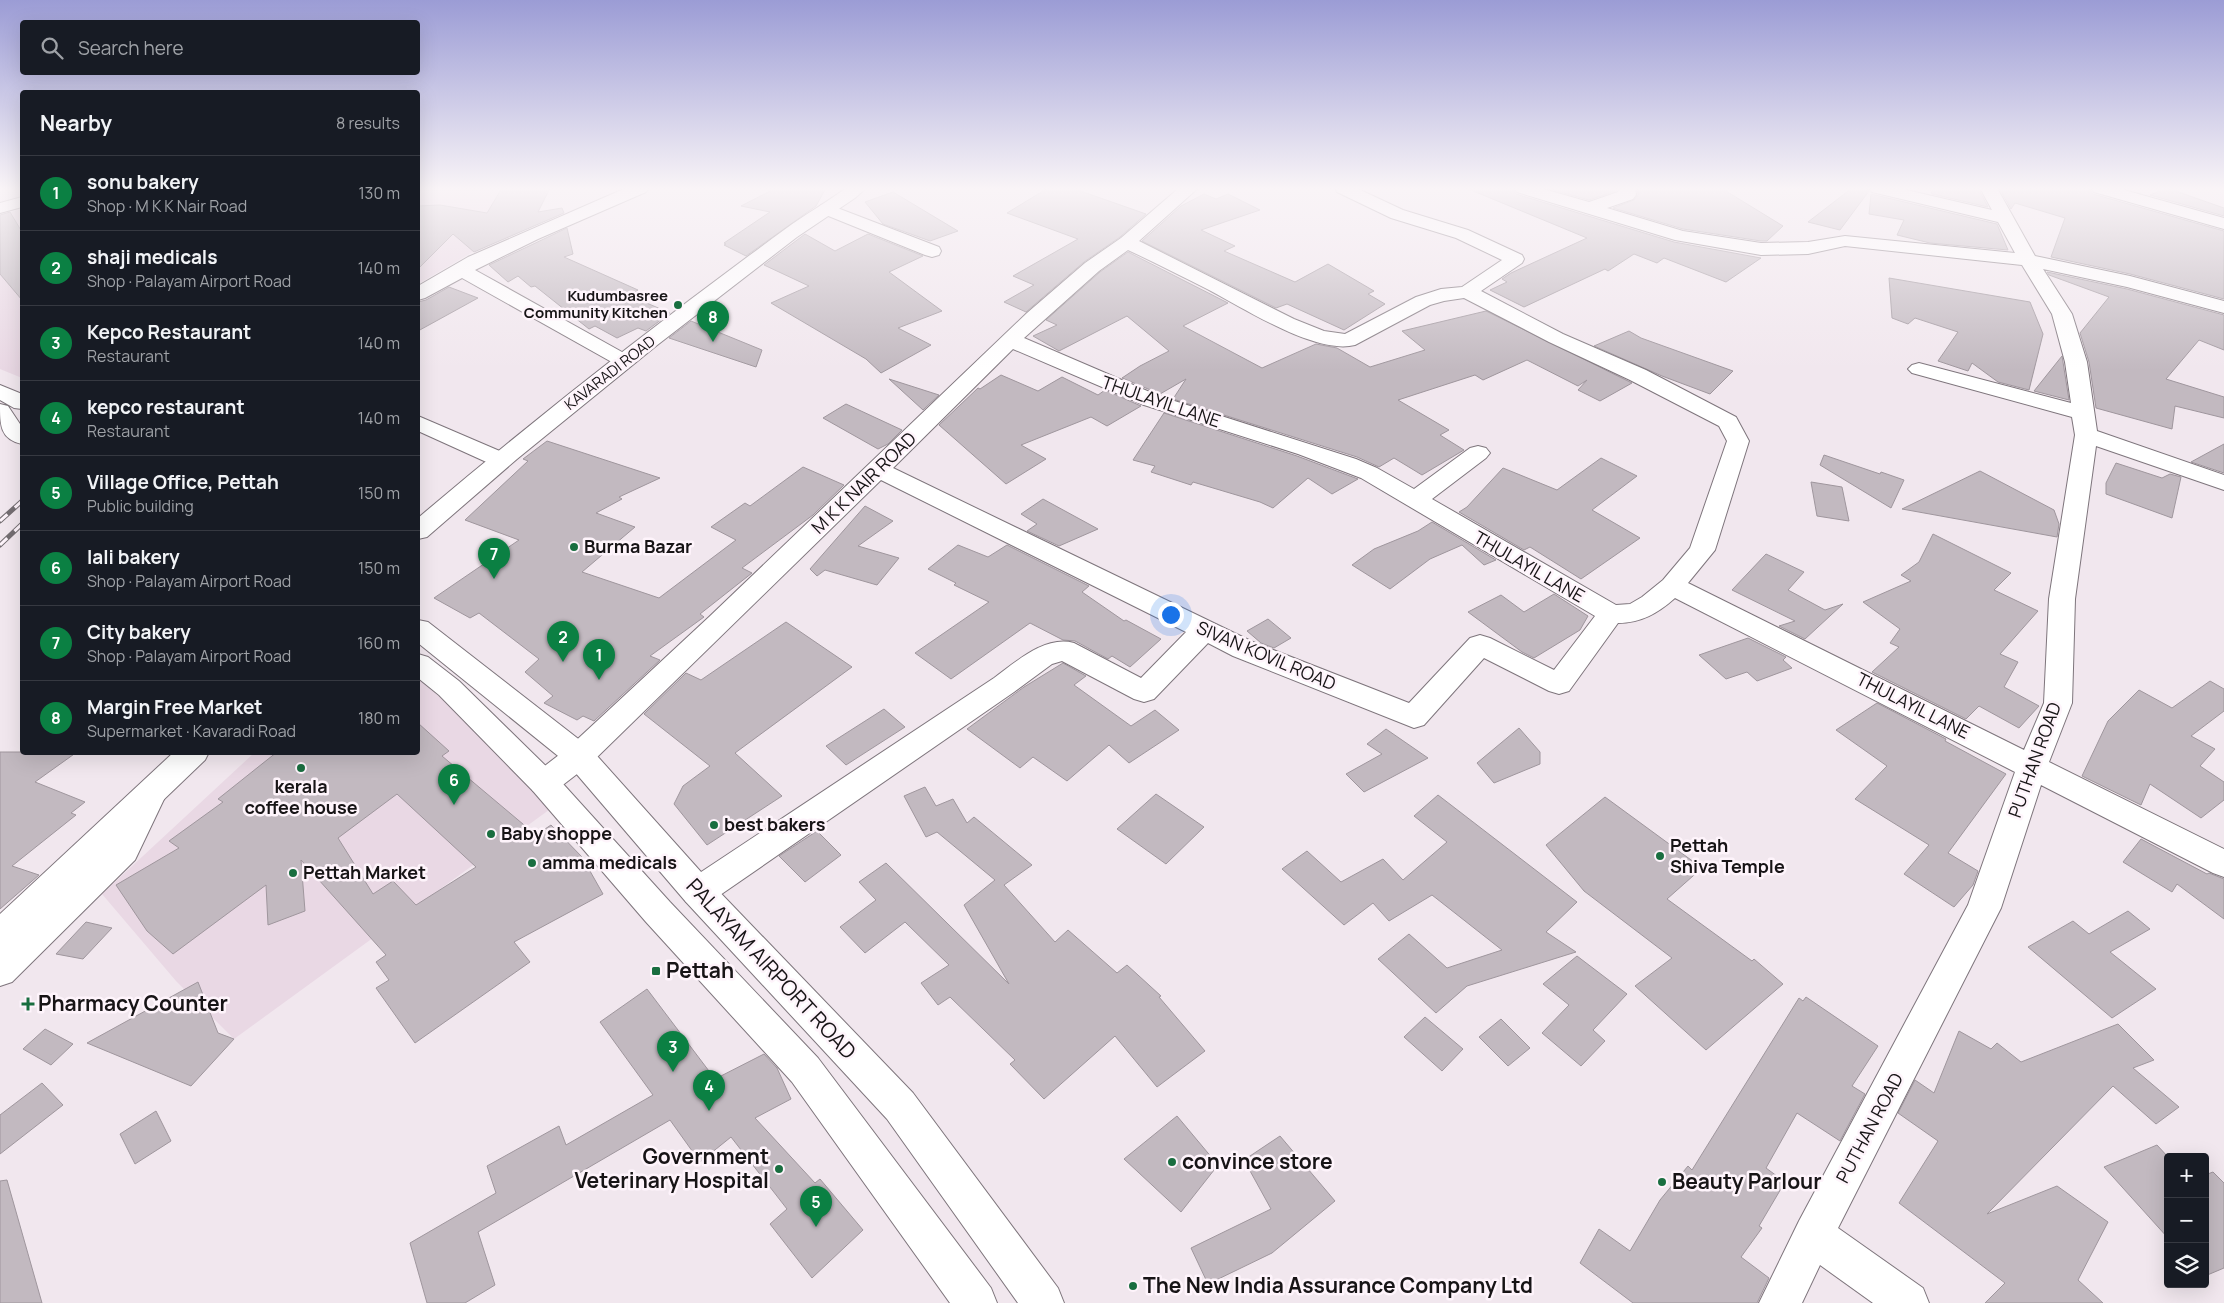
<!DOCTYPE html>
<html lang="en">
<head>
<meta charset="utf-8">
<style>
  :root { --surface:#171b24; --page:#242831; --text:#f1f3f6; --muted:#9ea1a6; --line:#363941; --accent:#0b8043 }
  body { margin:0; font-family:Manrope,sans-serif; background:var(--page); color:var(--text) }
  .controls { position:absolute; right:15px; bottom:15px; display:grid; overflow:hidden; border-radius:5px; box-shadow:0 5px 20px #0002 }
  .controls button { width:45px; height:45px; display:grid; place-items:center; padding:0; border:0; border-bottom:1px solid var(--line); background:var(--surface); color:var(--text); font:25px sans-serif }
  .you { position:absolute; left:1170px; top:614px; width:18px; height:18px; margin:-12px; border:4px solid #fff; border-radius:50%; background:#1a73e8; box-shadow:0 0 0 8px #1a73e833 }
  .badge { display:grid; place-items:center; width:32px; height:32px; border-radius:50%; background:var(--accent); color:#fff; font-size:16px; font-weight:700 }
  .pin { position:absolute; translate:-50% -41px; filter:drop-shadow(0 1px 2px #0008) }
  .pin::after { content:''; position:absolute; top:26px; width:18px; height:15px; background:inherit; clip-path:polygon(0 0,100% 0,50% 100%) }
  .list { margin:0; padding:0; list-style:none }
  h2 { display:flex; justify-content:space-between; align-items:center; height:65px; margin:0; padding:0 20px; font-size:21px }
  h2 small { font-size:16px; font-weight:400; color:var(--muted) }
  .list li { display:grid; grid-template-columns:32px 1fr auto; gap:15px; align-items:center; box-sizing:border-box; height:75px; padding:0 20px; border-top:1px solid var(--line) }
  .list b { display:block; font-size:19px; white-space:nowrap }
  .list p { margin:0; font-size:16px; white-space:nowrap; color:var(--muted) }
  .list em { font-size:16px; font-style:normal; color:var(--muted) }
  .icon { flex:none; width:28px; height:28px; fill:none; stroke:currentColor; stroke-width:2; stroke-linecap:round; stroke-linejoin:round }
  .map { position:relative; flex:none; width:2224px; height:1303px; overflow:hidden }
  .search { position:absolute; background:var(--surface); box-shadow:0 5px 20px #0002; left:20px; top:20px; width:400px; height:55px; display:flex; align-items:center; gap:12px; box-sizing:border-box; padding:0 18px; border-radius:5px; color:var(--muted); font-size:19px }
  .panel { position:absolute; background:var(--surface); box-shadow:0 5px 20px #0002; left:20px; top:90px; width:400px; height:665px; border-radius:5px }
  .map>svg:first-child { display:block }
</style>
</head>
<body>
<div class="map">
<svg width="2224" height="1303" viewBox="0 0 2224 1303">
  <rect width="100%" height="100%" fill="#f1e7ee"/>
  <path fill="#e9d8e4" d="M418,188l105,4 1,30 -106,62z
    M22,209v169l-22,-9v-154z
    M418,678l63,56 72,73 -319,232 -58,-58 -74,-87 152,-141 164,-1z"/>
  <path fill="#c2b9c0" stroke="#9f969d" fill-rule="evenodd" d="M502,188h48l-12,24 24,-4 2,5 -90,39 -21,-18 -35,35v-63l22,-1 47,8z
    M776,188h50l-10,18 -70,50 -22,-11 2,-1 -2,-1 46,-31 -29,-6z
    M1048,188h24l74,26 -26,23 -36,25 -58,50 -22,-10 30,-17 -21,-9 65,-37 -71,-26z
    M1466,188h46l4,6 158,48 87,16 -35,24 -62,-24 -7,5 -23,-9 -26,17 -3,-2 -81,38 -34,-17 17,-8 -5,-3 9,-6 76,-35z
    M1546,188h71l-1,3 -27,9z
    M1637,188h84l62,38 -16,15h-6l-78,-12 -70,-21 21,-8 4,-5z
    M1852,188h15l2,3 -29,39 -32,-8z
    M1930,188h48l10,19 -56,-13z
    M1999,188h86l4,1 4,5 131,37v68l-94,-25 -79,-17 14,-39 -50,-15 -4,6z
    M2167,188l57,20v8l-74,-21z
    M893,192l65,39 -28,10 -47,-17 -18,-22z
    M1204,194l12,5 12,-5 32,16 -59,20 34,16 -11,5 71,31 33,-18 46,27 -6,3 17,10 -41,26 -57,-26 -11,4 -134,-67 39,-35z
    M1871,194l126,30 11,26 -78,-7 -33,-8 7,-15 -35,-6z
    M10,212l12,20v68l-22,-26v-59z
    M567,228l6,26 -9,3 74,33 -3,2 13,6 -6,3 28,12 -24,18 -8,-3 -21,10 -22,-12 -6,3 -54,-43 -4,1 -13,-11 -10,6 -19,-17z
    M805,234l30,17 33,-17 55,22 -34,16 53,39 -44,17 33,17 -50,28 -15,-14 -95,-56 38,-17 -45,-21z
    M1128,252l100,51 -45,23 79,42 54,-24 21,4 33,19 55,-17 -23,-19 84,-20 146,72 -32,18 -22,-11 9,-10 -9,6 -51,-26 -44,20 -8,-5 -77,25 51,30 -9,5 24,15 -42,25 -28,-17 -15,9 -22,-10 -184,-58 13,-20 -26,15 -38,-16 18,-12 29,-15 -42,-35 -68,35 -26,-15 24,-11 -11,-5 54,-48z
    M2047,272l80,17 97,26v35l-25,-10 -33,39 58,18v21l-49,-12 -3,23 -76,-21 -7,-46 -9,-29 29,-36 -60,-22z
    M1889,278l141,24 13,32 -14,56 -31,-8 -26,-19 -4,8 -30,-10 20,-29 -43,-14 -7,6 -16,-6z
    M449,287l29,11 -60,33v-29l8,-2z
    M691,321l71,29 -6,17 -87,-29z
    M1629,331l12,7 92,33 -23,23 -48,-18 -68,-30z
    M2062,356l1,6 6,38 -35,-9z
    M1001,375l37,16 24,-14 36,18 7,-5 36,16 -34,20 -16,-9 -70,28 25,14 -40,25 -67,-59 39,-37 2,1z
    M889,379l50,16 -16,15z
    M846,404l56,26 -14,14 -10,5 -55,-31z
    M1164,413l133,43 61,23 -26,15 -24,-16 -35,30 -13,-6 -67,-20 -2,3 -40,-13 4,-6 -22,-6z
    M547,441l113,37 -41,19 3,2 -26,14 39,14 -53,45 77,26 77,-58 -25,-13 34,-24 5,3 53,-39 41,18 -31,30 -71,53 10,5 -52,41 4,3 -54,39 10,4 -66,61 -11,-5 -6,4 -33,-17 9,-7 -28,-24 14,-13 -60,-46 -9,5 -36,-20 85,-58 -54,-20 63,-59 -5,-2z
    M2224,444v29l-33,-11z
    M1824,455l56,19 1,-2 23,8 -13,28 -71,-43z
    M1601,458l36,18 -45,34 48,28 -59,41 -51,-32 -6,3 -65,-38 8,-5 36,-39 54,22z
    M2116,463l46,15 8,-4 11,3 -9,41 -66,-24v-11z
    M1980,471l74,39 5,14 -2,13 -155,-28z
    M1811,482l31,5 7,34 -32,-5z
    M1043,499l55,30 -39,17 -32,-15 10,-7 -16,-10z
    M865,506l28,15 -35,25 41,12 -22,27 -52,-15 -8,6 -7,-7z
    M1432,522l64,38 -12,5 -22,-20 -32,14 -40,30 -38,-24 22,-16 44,-18z
    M1933,534l78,39 -17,17 44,21 -38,43 18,8 -14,25 35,19 -20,22 -40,-22 -13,13 -94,-47 27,-25 -9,-4 10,-14 -37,-27 48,-21 -10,-6 18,-13z
    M958,545l30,12 19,-12 82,41 -7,6 42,29 2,-1 35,19 -31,28 -18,-11 -4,3 -33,-18 -12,-1 -33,-17 -79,56 -36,-26 74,-51 -35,-17 2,-2 -28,-14z
    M1766,554l38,18 -16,18 37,20 18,-6 -38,35 -26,-13 16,-5 -63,-31z
    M1554,594l34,22 -8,14 -46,28 -12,-6 -54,-40 33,-17 23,17z
    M1268,619l23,19 -17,10 -13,-5 -14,-12z
    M786,622l66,45 -117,86 47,43 -75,49 -33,-41 9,-18 27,-20 -66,-52 42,-41 15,7z
    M1748,638l38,19 -3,3 9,8 -35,13 -10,-9 -21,7 -27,-24z
    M1063,663l23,13 -12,9 57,41 24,-16 24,20 -50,33 -20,-18 -42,36 -34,-24 -13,11 -53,-39 57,-42z
    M2210,681l14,8v22l-33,25 24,13 -15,17 24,16v18l-23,18 -51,-34 -9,21 -59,-29 26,-55 31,-31 33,18z
    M1877,703l69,36 -1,2 61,33 -58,79 30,18 -5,14 -19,22 -50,-33 25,-29 -74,-46 32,-33 -51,-36z
    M884,709l21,18 -59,38 -20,-19z
    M418,723l31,28 -7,5 94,79 15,-10 31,32 21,37 -89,48 16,20 -115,81 -39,-55 13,-8 -13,-18 10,-7 -85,-95 4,51 -37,14 -2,-40 -93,69 -26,-23 -31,-46 63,-37 -10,-7 54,-39 -5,-3 59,-47h141zM397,794l79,73 -60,38 -23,-24 -20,13 -35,-56z
    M1519,728l21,24v12l-46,19 -17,-20z
    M1386,729l42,29 -64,34 -18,-18 36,-20 -15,-10z
    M0,752h77l-42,30 50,20 -14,11 5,2 -64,51 27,9 -39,34z
    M925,787l11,19 17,-7 14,24 7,-6 58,48 -28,20 51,57 13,-12 49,43 10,-8 34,31 -2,1 46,54 -48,36 -42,-51 -71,63 -34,-35 5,-4 -65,-63 -12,8 -17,-22 28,-18 -44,-43 -40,31 -25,-26 36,-27 -17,-18 27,-19 123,121 -45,-79 31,-25 -58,-48 -11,5 -22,-41z
    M1156,794l48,33 -38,37 -49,-35z
    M1438,795l139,107 -31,30 30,20 -109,34 -31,27 -58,-54 31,-25 38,34 55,-18 -70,-55 -43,26 -16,-18 -29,22 -62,-56 25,-18 34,31 42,-23 20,21 44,-38 -33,-26z
    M1605,797l97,71 -35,31 85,62 2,-2 29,25 -77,66 -71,-64 37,-28 -88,-67 -38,-46z
    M817,831l24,24 -36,27 -26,-26z
    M2141,839l66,35 2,-1 15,6v40l-47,-35 -5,8 -49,-30z
    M2128,911l22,18 -40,23 46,37 -44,29 -84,-71 45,-26 16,13z
    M86,922l26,6 -29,31 -27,-5z
    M1577,956l50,38 -34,36 12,11 -24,25 -39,-33 27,-28 -26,-21z
    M198,982l20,51 16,6 -43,47 -104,-43z
    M647,989l68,90 49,-25 13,14 14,31 -36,19 60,65 5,-4 43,51 -51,48 -42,-54 17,-15 -56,-72 -31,25 -30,-42 -192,112 17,53 -30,18h-38l-17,-60 86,-50 -9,-27 72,-40 7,19 87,-50 -53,-73z
    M1806,997l72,49 -26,40 13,8 -25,47 -43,-28 -31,55 19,14 -26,44 3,2 -21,29 28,21 -12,25h-124l-53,-40 19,-34 31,22 30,-51 28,-34 4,4 107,-172 4,3z
    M1425,1017l38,32 -21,22 -38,-34z
    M1501,1019l29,29 -22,18 -29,-29z
    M2118,1024l36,36 -21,8 46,39 -23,17 -43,-38 -126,128 70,-28 51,36 -30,58 25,23h-118l20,-20 -106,-80 39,-62 -40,-28 17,-33 19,13 25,-62 32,18 6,-6 24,19z
    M45,1029l28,15 -22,21 -28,-16z
    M42,1083l21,22 -63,49v-39z
    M156,1111l15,30 -36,23 -15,-30z
    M1177,1116l41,49 -37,47 -57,-53z
    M1280,1136l55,65 -63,52 -64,31 -17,-36 80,-39 -27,-49z
    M2157,1145l11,12v81l-64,-71z
    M2213,1172l11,11v85l-19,8v-101z
    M7,1180l35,123h-42v-122z"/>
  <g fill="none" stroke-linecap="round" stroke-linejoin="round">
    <g stroke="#7e757c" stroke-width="2">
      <path id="minor" d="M626,188h23l-3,4 -108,47 -63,31 156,87 3,4 -3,4 -7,2 -7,-2 -155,-87 -37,20 -7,2v-14l50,-29z
        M1179,188h19l-59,53 155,78 30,12 21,3 71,-37 25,-8 21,-2 40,-27 -46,-22 -65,-20 -54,-26 -2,-4h21l47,22 65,20 54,25 2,4 -2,4 -41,28 82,43 83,36 90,47 13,24 -34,109 -27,33 336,167 20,-47 5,-104 26,-164 -3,-18 -160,-44 -4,-4 4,-4 7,-2 152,40 -6,-41 -13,-48 -30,-49 -177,-19 -37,8 -47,1 -86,-15 -158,-48 -3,-4h26l49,14 29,-10 1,-4h16l1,7 -3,4 -26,9 76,23 78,12 47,-1 37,-6 170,17 -17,-31 -126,-30 -3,-4h29l94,22 -12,-22h17l38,68 95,20 94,25v12l-97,-26 -84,-18 29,45 15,48 10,69 127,44v15l-128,-44 -21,153 -3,104 -23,59 175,87v28l-11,-4 -172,-88 -40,123 -163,320 85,60 6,15h-56l-53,-38 -18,38h-43l40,-82 169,-316 47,-133 -340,-174c-17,15 -34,25 -57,25l-49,68 -10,3 -10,-3 -65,-33 -60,67 -10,3 -181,-72 -25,-13 -54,56 -10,3 -10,-3 -72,-38 -10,3 -38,28 -304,210 -12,4 -12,-4 -4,-10 4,-10 308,-204c22,-16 51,-43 80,-35l67,35 45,-46 -305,-152 -291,284 -35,27 -11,4 -11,-4 -4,-8 4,-8 35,-27 141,-131 318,-304 58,-50 36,-25zM1128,250c28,13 55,27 83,41 34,18 105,64 144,54l75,-40 14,-4 20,-3 85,44 81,38 89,46 8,15 -37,107 -27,32 -21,17 -12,7 -14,1 -184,-106 54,-41 4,-5 -4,-5 -8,-2 -8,2 -56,41 -37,-21 -21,-9 -197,-63 -135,-58 75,-67zM1013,349l131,56 154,49 63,24 234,138 -41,54 -64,-32 -10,-3 -10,3 -61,65 -156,-61 -360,-174z
        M2091,188h26l107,30v11l-130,-37z
        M22,197v10l-22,6v-10z
        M827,204l112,43 2,4 -2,4 -7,2 -7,-2 -104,-42 -3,-4 3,-4z
        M418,416l91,39 4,5 -4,5 -8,2 -8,-2 -75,-34z
        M151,783l11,3 4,9 -31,65 -123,122 -12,4v-38l113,-106 27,-56z"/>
    </g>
    <g stroke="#7e757c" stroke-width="2">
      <path id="major" d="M846,188h20l-11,10 -58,39 -141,109 -139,113 -90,78 -9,2v-21c118,-100 240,-196 366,-288 20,-15 42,-27 62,-42z
        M0,385l22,9v15l-8,-1 -14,-8z
        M0,404l8,2 14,21v17c-22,-5 -22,-19 -22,-40z
        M418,620l10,2 162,126 120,134 203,211 145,195 6,15h-46l-131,-184 -201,-217 -118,-138 -150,-121z
        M418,654l10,3 31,24 96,94 115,127 148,156 173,230 6,15h-47l-158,-221 -146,-160 -113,-131 -94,-96 -21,-17z
        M174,752h35l-4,8 -193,185 -12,5v-36z"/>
    </g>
    <use href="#minor" fill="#fff" fill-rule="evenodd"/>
    <use href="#major" fill="#fff" fill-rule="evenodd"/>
    <g stroke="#746e72" stroke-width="5">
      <path id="rail" d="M0,521l22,-20
        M0,545l22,-21"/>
    </g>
    <use href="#rail" stroke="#fef4fb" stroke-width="3" stroke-dasharray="10" stroke-linecap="butt"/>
  </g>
  <linearGradient id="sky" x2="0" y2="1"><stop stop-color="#9b9cd5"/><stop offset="0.51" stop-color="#f9f4f7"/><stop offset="1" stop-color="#f9f4f7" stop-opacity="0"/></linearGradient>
  <rect width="2224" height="370" fill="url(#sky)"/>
  <g fill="#196e40" stroke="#fef4fb" stroke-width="2">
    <circle cx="678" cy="305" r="5"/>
    <circle cx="574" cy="547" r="5"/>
    <circle cx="301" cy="768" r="5"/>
    <circle cx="714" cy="825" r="5"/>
    <circle cx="491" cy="834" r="5"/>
    <circle cx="1660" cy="856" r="5"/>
    <circle cx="532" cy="863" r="5"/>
    <circle cx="293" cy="873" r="5"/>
    <rect x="651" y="966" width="10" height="10" rx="2.5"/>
    <path d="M25.5 996.5h5v5h5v5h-5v5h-5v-5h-5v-5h5z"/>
    <circle cx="1172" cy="1162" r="5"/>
    <circle cx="779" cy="1169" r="5"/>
    <circle cx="1662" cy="1182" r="5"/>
    <circle cx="1133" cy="1286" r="5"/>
  </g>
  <g text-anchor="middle" stroke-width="5" stroke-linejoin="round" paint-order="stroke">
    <g font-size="15" font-weight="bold" fill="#171416" stroke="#fef4fb" text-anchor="end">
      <text x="668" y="301">Kudumbasree<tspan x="668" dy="17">Community Kitchen</tspan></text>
    </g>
    <g font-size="15" fill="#171416" stroke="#fef4fb">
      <text transform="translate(610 373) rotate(-38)" y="5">KAVARADI ROAD</text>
    </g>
    <g font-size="18" fill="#171416" stroke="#fef4fb">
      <text transform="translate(1161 402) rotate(19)" y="6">THULAYIL LANE</text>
      <text transform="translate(864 483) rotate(-44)" y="6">M K K NAIR ROAD</text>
      <text transform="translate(1529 567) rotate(30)" y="6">THULAYIL LANE</text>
      <text transform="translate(1266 656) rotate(23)" y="6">SIVAN KOVIL ROAD</text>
      <text transform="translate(1913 706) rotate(27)" y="6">THULAYIL LANE</text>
      <text transform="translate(2035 760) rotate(-70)" y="6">PUTHAN ROAD</text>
      <text transform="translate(1870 1128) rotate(-62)" y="6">PUTHAN ROAD</text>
    </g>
    <g font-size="18" font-weight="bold" fill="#171416" stroke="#fef4fb" text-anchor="start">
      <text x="584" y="553">Burma Bazar</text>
      <text x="301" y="793" text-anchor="middle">kerala<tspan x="301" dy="21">coffee house</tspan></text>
      <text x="724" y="831">best bakers</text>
      <text x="501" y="840">Baby shoppe</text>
      <text x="1670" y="852">Pettah<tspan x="1670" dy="21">Shiva Temple</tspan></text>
      <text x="542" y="869">amma medicals</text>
      <text x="303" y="879">Pettah Market</text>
    </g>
    <g font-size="21" fill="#171416" stroke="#fef4fb">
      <text transform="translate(771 969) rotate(47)" y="7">PALAYAM AIRPORT ROAD</text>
    </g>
    <g font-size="21" font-weight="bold" fill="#171416" stroke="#fef4fb" text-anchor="start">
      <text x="666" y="978">Pettah</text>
      <text x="38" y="1011">Pharmacy Counter</text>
      <text x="769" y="1164" text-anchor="end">Government<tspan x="769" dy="24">Veterinary Hospital</tspan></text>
      <text x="1182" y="1169">convince store</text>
      <text x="1672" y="1189">Beauty Parlour</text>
      <text x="1143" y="1293">The New India Assurance Company Ltd</text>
    </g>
  </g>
</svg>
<div class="controls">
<button>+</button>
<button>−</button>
<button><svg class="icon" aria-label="layers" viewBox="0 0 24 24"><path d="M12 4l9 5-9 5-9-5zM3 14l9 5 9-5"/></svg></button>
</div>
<div class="you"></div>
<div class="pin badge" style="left:599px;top:680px">1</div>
<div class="pin badge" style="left:563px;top:662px">2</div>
<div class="pin badge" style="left:673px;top:1072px">3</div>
<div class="pin badge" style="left:709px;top:1111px">4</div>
<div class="pin badge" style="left:816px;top:1227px">5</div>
<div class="pin badge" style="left:454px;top:805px">6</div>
<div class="pin badge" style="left:494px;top:579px">7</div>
<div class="pin badge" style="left:713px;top:342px">8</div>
<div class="search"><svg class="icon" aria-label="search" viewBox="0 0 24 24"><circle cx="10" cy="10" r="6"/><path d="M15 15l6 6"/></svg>Search here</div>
<section class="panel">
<h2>Nearby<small>8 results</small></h2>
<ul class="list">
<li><span class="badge">1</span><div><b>sonu bakery</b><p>Shop · M K K Nair Road</p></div><em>130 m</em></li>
<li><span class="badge">2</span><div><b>shaji medicals</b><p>Shop · Palayam Airport Road</p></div><em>140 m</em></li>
<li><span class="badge">3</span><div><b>Kepco Restaurant</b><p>Restaurant</p></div><em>140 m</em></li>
<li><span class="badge">4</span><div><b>kepco restaurant</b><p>Restaurant</p></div><em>140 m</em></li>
<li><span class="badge">5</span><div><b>Village Office, Pettah</b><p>Public building</p></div><em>150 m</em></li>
<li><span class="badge">6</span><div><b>lali bakery</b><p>Shop · Palayam Airport Road</p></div><em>150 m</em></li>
<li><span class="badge">7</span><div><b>City bakery</b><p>Shop · Palayam Airport Road</p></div><em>160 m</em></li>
<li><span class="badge">8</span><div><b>Margin Free Market</b><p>Supermarket · Kavaradi Road</p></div><em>180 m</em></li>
</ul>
</section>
</div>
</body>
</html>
